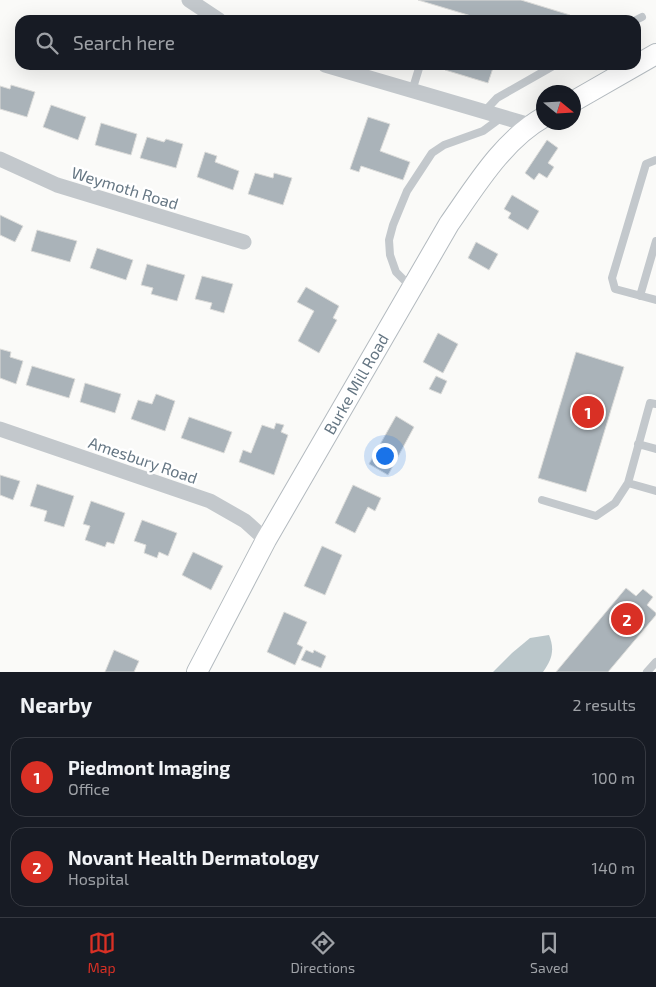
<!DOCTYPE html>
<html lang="en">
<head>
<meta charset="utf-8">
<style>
  :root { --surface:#171b24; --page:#242831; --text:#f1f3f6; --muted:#9ea1a6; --line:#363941; --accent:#d93025 }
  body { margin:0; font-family:"Exo 2",sans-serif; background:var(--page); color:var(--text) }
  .compass { position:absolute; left:536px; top:85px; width:45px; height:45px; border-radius:50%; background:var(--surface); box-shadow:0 5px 20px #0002; rotate:108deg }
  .you { position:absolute; left:384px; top:455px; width:18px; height:18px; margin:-12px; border:4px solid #fff; border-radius:50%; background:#1a73e8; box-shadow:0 0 0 8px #1a73e833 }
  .badge { display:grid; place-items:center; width:32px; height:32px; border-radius:50%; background:var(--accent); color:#fff; font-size:16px; font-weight:700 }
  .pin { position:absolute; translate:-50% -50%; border:2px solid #fff; box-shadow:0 1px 5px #0006 }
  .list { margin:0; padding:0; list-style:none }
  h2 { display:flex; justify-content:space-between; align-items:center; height:65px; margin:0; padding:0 20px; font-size:21px }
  h2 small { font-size:16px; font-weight:400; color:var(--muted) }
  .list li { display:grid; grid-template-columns:32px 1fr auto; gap:15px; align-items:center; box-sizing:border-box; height:80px; margin:0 10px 10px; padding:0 10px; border:1px solid var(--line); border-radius:15px }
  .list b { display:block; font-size:19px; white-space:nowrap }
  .list p { margin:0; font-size:16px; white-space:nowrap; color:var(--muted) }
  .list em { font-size:16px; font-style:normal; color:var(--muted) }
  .icon { flex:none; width:28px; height:28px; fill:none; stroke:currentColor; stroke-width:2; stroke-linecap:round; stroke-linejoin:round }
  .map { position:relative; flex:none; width:656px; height:672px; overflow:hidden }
  .search { position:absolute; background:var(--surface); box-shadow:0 5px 20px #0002; left:15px; right:15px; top:15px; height:55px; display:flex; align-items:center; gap:12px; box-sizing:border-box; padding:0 18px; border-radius:15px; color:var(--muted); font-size:19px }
  .sheet { height:245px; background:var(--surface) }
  nav { display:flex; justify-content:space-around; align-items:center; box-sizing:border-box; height:70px; border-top:1px solid var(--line); background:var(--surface); font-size:14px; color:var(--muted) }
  nav a { display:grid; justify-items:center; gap:2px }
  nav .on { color:var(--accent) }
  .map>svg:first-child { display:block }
</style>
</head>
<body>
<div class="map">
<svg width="656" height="672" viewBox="0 0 656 672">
  <rect width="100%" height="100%" fill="#fafaf8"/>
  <path fill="#bbc7cb" d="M549,635c6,15 3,24 -6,37h-50l19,-19 18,-15z"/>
  <path fill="#aab3b9" stroke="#dcdcda" d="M418,0h103l49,15 -2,5h-91l1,-2z
    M447,65h47l-6,18 -43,-13z
    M11,85l24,7 -8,25 -27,-8v-23l10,3z
    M51,105l35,12 -8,23 -35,-13z
    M368,117l22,7 -10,27 30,11 -7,18 -42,-14 -2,6 -9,-3z
    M101,123l36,11 -6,21 -36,-10z
    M147,137l17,5 2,-3 17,5 -7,24 -36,-10z
    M547,140l11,8 -10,15 6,4 -7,11 -8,-5 -5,7 -9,-7z
    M205,152l12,4 -2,6 24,9 -6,19 -36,-13z
    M255,173l18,5 1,-5 18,5 -9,27 -35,-11z
    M512,195l27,16 -11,19 -20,-12 3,-5 -7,-4z
    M0,215l23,11 -8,16 -15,-7z
    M37,230l40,11 -7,21 -39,-11z
    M476,242l22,12 -9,16 -21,-12z
    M97,248l36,12 -7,20 -36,-12z
    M147,264l38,11 -8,26 -26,-7 2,-6 -12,-3z
    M202,276l31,8 -9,29 -14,-4 2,-6 -17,-4z
    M306,287l33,19 -6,12 4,2 -18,33 -21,-12 16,-30 -17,-9z
    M438,333l20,11 -15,29 -20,-11z
    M0,349l11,3 -1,5 13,4 -7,23 -16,-6z
    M576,352l48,15 -38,125 -48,-14z
    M32,366l43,13 -6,19 -43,-13z
    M436,376l11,5 -6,13 -12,-5z
    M85,383l36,11 -6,19 -35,-11z
    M156,394l19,7 -10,30 -34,-12 7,-19 14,4z
    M396,416l18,11 -26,48 -19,-11z
    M189,417l43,15 -8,21 -43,-15z
    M276,423l8,2 -3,7 7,3 -14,40 -35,-13 4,-12 8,3 11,-28 12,4z
    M0,475l20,6 -7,19 -13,-5z
    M37,484l37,12 -10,31 -20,-6 3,-10 -17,-5z
    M353,485l28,13 -6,13 -7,-4 -13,26 -20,-10z
    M91,501l34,12 -11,31 -7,-2 -2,5 -20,-7 5,-14 -7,-2z
    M142,520l35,13 -9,23 -9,-4 -2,6 -13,-5 2,-8 -12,-4z
    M322,546l20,9 -17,40 -21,-9z
    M193,552l30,14 -12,24 -29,-15z
    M626,588l10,8 7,-7 10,8 -6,8 9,8v2l-48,57h-52z
    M284,612l23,10 -10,22 6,3 -8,18 -28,-13z
    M114,650l25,11 -5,11h-29z
    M306,650l7,3 1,-3 12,6 -5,12 -20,-8z"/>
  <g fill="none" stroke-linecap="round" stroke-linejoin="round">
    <g stroke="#b3babf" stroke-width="22">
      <path id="secondary" d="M574,101l82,-47
        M197,672l69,-132 183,-316c26,-37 54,-84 95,-107"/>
    </g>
    <path stroke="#c3c8cc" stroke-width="8" d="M636,20l6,-3
      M412,91l8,-26
      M484,112l13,-14 58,-33
      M656,160l-10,4 -34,114 3,11 41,11
      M412,288l-16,-16 -6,-17 -1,-15 4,-15 14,-34 25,-38 12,-8 39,-14 19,-14
      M640,296l16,-55
      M638,444l18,5
      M628,483l22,-80 6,1
      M542,500l54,16 19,-13 13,-20 28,8
      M647,672l9,-10"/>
    <path stroke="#c3c8cc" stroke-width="15" d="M189,0l30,20
      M325,65l205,60
      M0,159l57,26 187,57
      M0,429l210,72 35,20 21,19"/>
    <use href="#secondary" stroke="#fff" stroke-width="20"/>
  </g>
  <g text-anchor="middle" stroke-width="5" stroke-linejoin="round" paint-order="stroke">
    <g font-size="16" fill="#657683" stroke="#fff">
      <text transform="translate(125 188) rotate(17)" y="6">Weymoth Road</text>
      <text transform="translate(356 384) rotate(-60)" y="6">Burke Mill Road</text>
      <text transform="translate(143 460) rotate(19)" y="6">Amesbury Road</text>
    </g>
  </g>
</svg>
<svg class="compass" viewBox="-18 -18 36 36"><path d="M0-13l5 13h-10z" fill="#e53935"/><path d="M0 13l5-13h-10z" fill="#9ea1a6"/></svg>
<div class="you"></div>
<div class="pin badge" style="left:588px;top:412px">1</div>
<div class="pin badge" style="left:627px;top:619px">2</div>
<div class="search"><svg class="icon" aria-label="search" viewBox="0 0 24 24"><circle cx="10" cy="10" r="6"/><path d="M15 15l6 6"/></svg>Search here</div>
</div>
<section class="sheet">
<h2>Nearby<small>2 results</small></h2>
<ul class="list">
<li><span class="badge">1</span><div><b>Piedmont Imaging</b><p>Office</p></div><em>100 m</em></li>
<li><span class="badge">2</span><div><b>Novant Health Dermatology</b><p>Hospital</p></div><em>140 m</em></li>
</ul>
</section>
<nav>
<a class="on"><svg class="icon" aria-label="map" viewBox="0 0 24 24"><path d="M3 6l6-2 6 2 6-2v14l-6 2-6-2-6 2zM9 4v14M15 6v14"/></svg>Map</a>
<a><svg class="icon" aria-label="directions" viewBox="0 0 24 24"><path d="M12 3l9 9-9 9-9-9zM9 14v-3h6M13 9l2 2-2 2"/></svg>Directions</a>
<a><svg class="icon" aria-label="saved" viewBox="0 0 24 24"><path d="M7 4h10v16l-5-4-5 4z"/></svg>Saved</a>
</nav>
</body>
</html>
